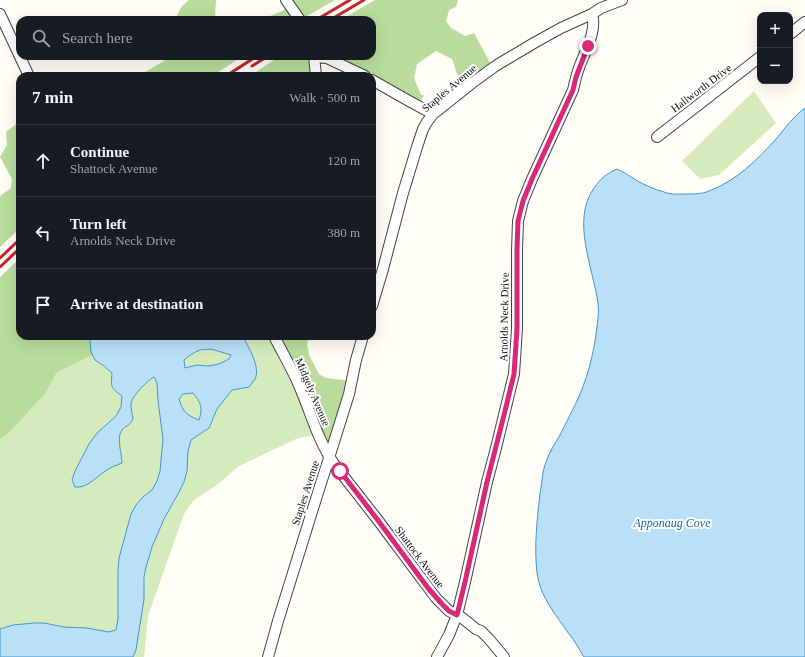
<!DOCTYPE html>
<html lang="en">
<head>
<meta charset="utf-8">
<style>
  :root { --surface:#171b24; --page:#242831; --text:#f1f3f6; --muted:#9ea1a6; --line:#363941 }
  body { margin:0; font-family:Georgia,serif; background:var(--page); color:var(--text) }
  .controls { position:absolute; right:12px; top:12px; display:grid; overflow:hidden; border-radius:8px; box-shadow:0 4px 16px #0002 }
  .controls button { width:36px; height:36px; display:grid; place-items:center; padding:0; border:0; border-bottom:1px solid var(--line); background:var(--surface); color:var(--text); font:20px sans-serif }
  .stop { position:absolute; width:12px; height:12px; margin:-9px; border:3px solid #db2777; border-radius:50%; background:#fff }
  .stop.end { background:#db2777; border-color:#fff; box-shadow:0 1px 4px #0008 }
  .list { margin:0; padding:0; list-style:none }
  h2 { display:flex; justify-content:space-between; align-items:center; height:52px; margin:0; padding:0 16px; font-size:17px }
  h2 small { font-size:13px; font-weight:400; color:var(--muted) }
  .list li { display:grid; grid-template-columns:26px 1fr auto; gap:12px; align-items:center; box-sizing:border-box; height:72px; padding:0 16px; border-top:1px solid var(--line) }
  .list b { display:block; font-size:15px; white-space:nowrap }
  .list p { margin:0; font-size:13px; white-space:nowrap; color:var(--muted) }
  .list em { font-size:13px; font-style:normal; color:var(--muted) }
  .icon { flex:none; width:22px; height:22px; fill:none; stroke:currentColor; stroke-width:2; stroke-linecap:round; stroke-linejoin:round }
  .map { position:relative; flex:none; width:805px; height:657px; overflow:hidden }
  .search { position:absolute; background:var(--surface); box-shadow:0 4px 16px #0002; left:16px; top:16px; width:360px; height:44px; display:flex; align-items:center; gap:10px; box-sizing:border-box; padding:0 14px; border-radius:12px; color:var(--muted); font-size:15px }
  .panel { position:absolute; background:var(--surface); box-shadow:0 4px 16px #0002; left:16px; top:72px; width:360px; height:268px; border-radius:12px }
  .map>svg:first-child { display:block }
</style>
</head>
<body>
<div class="map">
<svg width="805" height="657" viewBox="0 0 805 657">
  <rect width="100%" height="100%" fill="#fffdf5"/>
  <path fill="#d5ebbd" d="M754,91l22,32 -57,52 -19,4 -18,-18z
    M243,336h33l39,99 -17,3 -59,28 -22,19 -23,15 -10,14 -36,102 -4,41h-11l3,-7 10,-83 6,-20 12,-28 15,-27 8,-21 1,-20 3,-11 18,-12 8,-19 15,-19 17,-3c2,-3 4,-5 6,-8 6,-12 -7,-32 -12,-43z
    M211,349l20,5 -2,4 -10,6 -11,2 -11,-1 -12,4 -1,-9c5,-4 10,-8 16,-10 4,-1 7,0 11,-1z
    M93,355c3,8 13,12 19,18 -1,14 -1,15 10,23l-1,11 -5,9 -10,8 -17,20 -14,27 -3,9 17,3 19,-15 14,-5v-7l-3,-11 1,-12 3,-5 7,-4c1,-6 -1,-14 1,-20 2,-9 15,-23 23,-27l3,6 1,18 5,38 -3,32 -3,10 -5,9 -9,7 -7,8 -5,9 -12,44 -1,12v49l-2,11 -7,2 -22,-4 -23,-1 -20,-4h-10l-21,2 -13,4v-190l7,-4 38,-41 12,-22z
    M193,393c8,11 10,13 6,27 -13,-5 -16,-8 -20,-21l4,-5z"/>
  <path fill="#b9dc9c" d="M189,0h27l-1,15 3,5h-41l-1,-3 6,-11z
    M287,0h48l-35,20h-37v-1l19,-8 8,-6z
    M375,0h83l-2,7 -7,3 -3,11 5,7 14,8 9,-3 19,35 -23,18 -13,-12 -5,-15 -16,-8 -19,13 -3,14 7,17h3l-6,10 -52,-29 -44,-20 -7,15 -10,5h-55l30,-20h92v-36h-32z
    M169,56h74l-31,20h-72v-1l24,-14z
    M20,121v107l-20,19v-51l11,-8 1,-9 -12,-22 7,-12 -1,-13z
    M20,258v78h72c-2,6 -2,13 1,19l-36,17 -12,22 -38,41 -7,4v-162z
    M276,336h33l-2,8 2,11 10,19 7,4 26,3 -22,73z"/>
  <path fill="#b9e0f7" stroke="#3f96cf" fill-rule="evenodd" d="M805,108v549h-221c-5,-8 -9,-16 -15,-23 -13,-19 -29,-37 -32,-61 -3,-26 0,-53 3,-79 2,-10 2,-22 6,-32 3,-10 9,-18 14,-27 5,-10 10,-20 15,-30 12,-24 19,-52 22,-78 1,-8 2,-17 1,-24 -5,-35 -27,-83 -4,-115 8,-11 11,-13 23,-19 7,3 12,7 19,11 8,5 18,9 28,12 7,3 16,2 24,2 7,0 14,0 21,-3 27,-10 48,-31 67,-52 9,-11 18,-23 29,-31z
    M92,336h151c5,11 18,31 12,43 -2,3 -4,5 -6,8l-17,3 -15,19 -8,19 -18,12 -3,11 -1,20 -3,11 -5,10 -15,27 -12,28 -6,20 -2,10v22l-8,51 -3,7h-133v-28l13,-4 21,-2h10l20,4 23,1 22,4 7,-2 2,-11v-49l1,-12 12,-44 5,-9 7,-8 9,-7 5,-9 3,-10 3,-32 -5,-38 -1,-18 -3,-6c-7,4 -21,18 -23,26 -1,5 2,12 2,16 -4,8 -7,6 -11,11 -6,7 0,24 0,33 -5,2 -11,4 -15,7 -9,5 -20,19 -32,17l-3,-7 3,-9 14,-27 8,-11 19,-17 5,-9 1,-11c-12,-9 -11,-8 -10,-23l-8,-7 -9,-6 -4,-8 -1,-12zM211,349l20,6 -2,4 -10,5 -11,2 -11,-1 -12,3 -1,-8c5,-4 10,-8 16,-10 4,-1 7,0 11,-1zM193,393c8,10 10,14 6,27 -13,-5 -16,-8 -20,-21l4,-5z"/>
  <g fill="none" stroke-linecap="round" stroke-linejoin="round">
    <g stroke="#444" stroke-width="12">
      <path id="minor" d="M286,0l14,20
        M0,14l29,62
        M790,34l15,-12
        M314,56l2,20
        M314,57l13,1 38,18
        M372,80l37,21 24,13
        M657,137l103,-80
        M372,306l11,-37 20,-76 14,-46 6,-18 4,-7 6,-8 9,-7 30,-24 25,-18 37,-22 27,-15 31,-14 9,-6 21,-8
        M274,336c8,16 17,31 24,47 12,27 19,56 36,81l43,55 59,79 13,13 12,6 15,12 5,2 8,8 15,18
        M268,657l10,-36 37,-119 14,-44 20,-64 7,-34 7,-24
        M437,657l12,-22 8,-20 8,-33 22,-100 9,-34 18,-74 3,-45v-79l1,-29 5,-20 9,-22 41,-89c2,-9 4,-17 7,-25 6,-15 17,-35 12,-51"/>
    </g>
    <use href="#minor" stroke="#fff" stroke-width="10"/>
    <path stroke="#c4262e" stroke-width="3" d="M316,20l34,-20
      M330,20l34,-20
      M252,66l16,-10
      M226,76l31,-20
      M0,258l20,-19
      M0,267l20,-19"/>
  </g>
  <g fill="none" stroke-linecap="round" stroke-linejoin="round">
    <path stroke="#db2777" stroke-width="5" d="M340,471l37,48 51,69 14,16 7,7 8,4 8,-33 22,-100 18,-71 9,-37 3,-45v-79l1,-29 5,-20 9,-22 41,-89 3,-13 12,-31"/>
  </g>
  <g text-anchor="middle" stroke-width="4" stroke-linejoin="round" paint-order="stroke">
    <g font-size="11" fill="#111" stroke="#fff">
      <text transform="translate(449 88) rotate(-40)" y="4">Staples Avenue</text>
      <text transform="translate(701 88) rotate(-37)" y="4">Hallworth Drive</text>
      <text transform="translate(504 317) rotate(-89)" y="4">Arnolds Neck Drive</text>
      <text transform="translate(313 392) rotate(67)" y="4">Midgely Avenue</text>
      <text transform="translate(305 493) rotate(-72)" y="4">Staples Avenue</text>
      <text transform="translate(420 557) rotate(53)" y="4">Shattock Avenue</text>
    </g>
    <g font-size="12" font-style="italic" fill="#1768a6" stroke="#fff">
      <text x="672" y="527">Apponaug Cove</text>
    </g>
  </g>
</svg>
<div class="controls">
<button>+</button>
<button>−</button>
</div>
<div class="stop" style="left:340px;top:471px"></div>
<div class="stop end" style="left:588px;top:46px"></div>
<div class="search"><svg class="icon" aria-label="search" viewBox="0 0 24 24"><circle cx="10" cy="10" r="6"/><path d="M15 15l6 6"/></svg>Search here</div>
<section class="panel">
<h2>7 min<small>Walk · 500 m</small></h2>
<ul class="list">
<li><svg class="icon" aria-label="ahead" viewBox="0 0 24 24"><path d="M12 20V5M6 11l6-6 6 6"/></svg><div><b>Continue</b><p>Shattock Avenue</p></div><em>120 m</em></li>
<li><svg class="icon" aria-label="left" viewBox="0 0 24 24"><path d="M17 20v-9H6M10 6l-5 5 5 5"/></svg><div><b>Turn left</b><p>Arnolds Neck Drive</p></div><em>380 m</em></li>
<li><svg class="icon" aria-label="arrive" viewBox="0 0 24 24"><path d="M6 21V4h12l-3 4 3 4H6"/></svg><div><b>Arrive at destination</b></div></li>
</ul>
</section>
</div>
</body>
</html>
